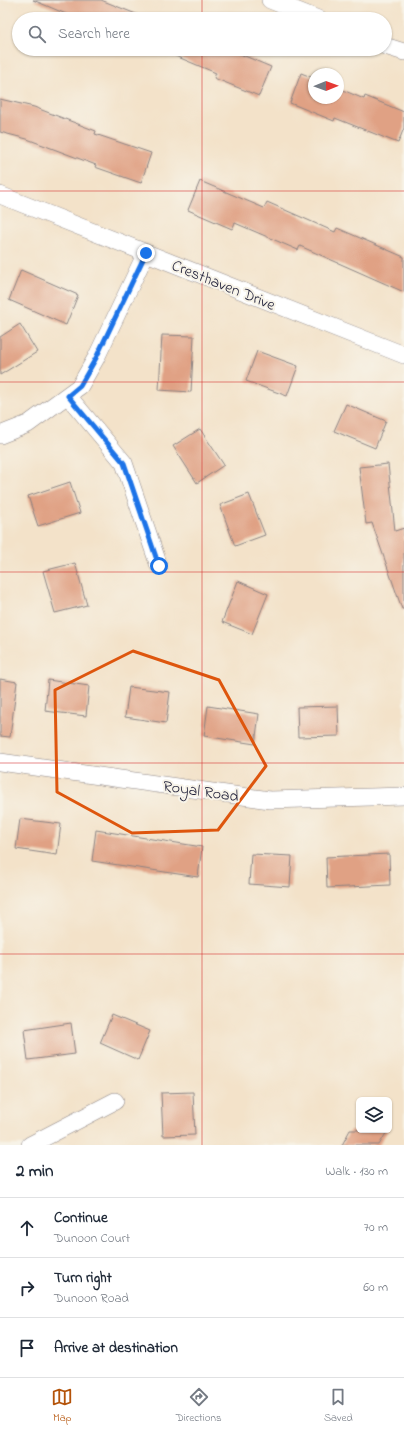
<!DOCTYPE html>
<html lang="en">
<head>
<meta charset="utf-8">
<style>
  :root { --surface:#fff; --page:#f2f2f3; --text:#1f2937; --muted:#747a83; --line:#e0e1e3; --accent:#b45309 }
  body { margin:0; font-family:"Indie Flower",sans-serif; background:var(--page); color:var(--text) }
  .controls { position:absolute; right:12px; bottom:12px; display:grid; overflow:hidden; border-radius:6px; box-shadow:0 1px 3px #0004 }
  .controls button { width:36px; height:36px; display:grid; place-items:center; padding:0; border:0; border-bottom:1px solid var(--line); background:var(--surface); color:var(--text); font:20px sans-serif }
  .compass { position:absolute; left:308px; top:68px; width:36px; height:36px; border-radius:50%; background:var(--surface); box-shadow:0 1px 3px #0004; rotate:89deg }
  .stop { position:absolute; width:12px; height:12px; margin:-9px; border:3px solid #1a73e8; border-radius:50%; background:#fff }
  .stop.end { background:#1a73e8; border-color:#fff; box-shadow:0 1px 4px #0008 }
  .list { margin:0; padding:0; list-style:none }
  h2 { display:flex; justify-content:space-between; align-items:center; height:52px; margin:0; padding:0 16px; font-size:17px }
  h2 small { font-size:13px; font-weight:400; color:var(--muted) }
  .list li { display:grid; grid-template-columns:26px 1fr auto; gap:12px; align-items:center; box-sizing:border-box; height:60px; padding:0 16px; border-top:1px solid var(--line) }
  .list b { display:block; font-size:15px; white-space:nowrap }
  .list p { margin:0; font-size:13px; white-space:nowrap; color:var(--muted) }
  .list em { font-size:13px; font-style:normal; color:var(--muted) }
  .icon { flex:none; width:22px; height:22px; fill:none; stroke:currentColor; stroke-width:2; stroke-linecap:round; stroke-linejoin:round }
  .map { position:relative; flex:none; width:404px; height:1145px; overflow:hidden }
  .search { position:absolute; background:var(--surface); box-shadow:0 1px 3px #0004; left:12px; right:12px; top:12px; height:44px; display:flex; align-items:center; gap:10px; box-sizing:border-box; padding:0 14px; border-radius:22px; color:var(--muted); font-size:15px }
  .sheet { height:232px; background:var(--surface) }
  nav { display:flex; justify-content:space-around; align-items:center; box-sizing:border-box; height:56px; border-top:1px solid var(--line); background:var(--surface); font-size:11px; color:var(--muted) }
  nav a { display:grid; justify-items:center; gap:2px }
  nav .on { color:var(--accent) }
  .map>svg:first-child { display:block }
</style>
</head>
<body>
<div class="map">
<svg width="404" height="1145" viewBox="0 0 404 1145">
  <rect width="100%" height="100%" fill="#f7f3e8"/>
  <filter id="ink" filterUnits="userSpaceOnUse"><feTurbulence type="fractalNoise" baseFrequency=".025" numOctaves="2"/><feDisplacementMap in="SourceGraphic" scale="8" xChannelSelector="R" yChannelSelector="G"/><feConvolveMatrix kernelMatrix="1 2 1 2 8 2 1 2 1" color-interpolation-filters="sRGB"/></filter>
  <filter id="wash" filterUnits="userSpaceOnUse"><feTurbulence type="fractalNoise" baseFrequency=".012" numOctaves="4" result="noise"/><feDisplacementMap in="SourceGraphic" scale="16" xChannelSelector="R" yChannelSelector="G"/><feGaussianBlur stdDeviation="0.9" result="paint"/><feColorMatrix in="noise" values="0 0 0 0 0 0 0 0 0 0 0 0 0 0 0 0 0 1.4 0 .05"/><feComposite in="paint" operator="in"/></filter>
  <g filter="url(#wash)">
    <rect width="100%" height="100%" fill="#f3e2c9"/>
    <g id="blocks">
      <path fill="#e0a184" d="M33,0h68l45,18 -68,1z
        M159,49h69l43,18 -12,29 -45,-18 2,-5z
        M301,73l13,5v20h24v-10l26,11 1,-3 39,16v16l-6,15 -63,-25 -1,3 -44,-18z
        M0,99l34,8 62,24 -1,3 56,19 -10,30 -46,-16 1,-2 -69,-26 -27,-7z
        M200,181l64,27 3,-6 68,30 2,-4 67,29v35l-104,-46 -2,4 -63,-27 -3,6 -44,-19z
        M21,270l57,25 -12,30 -57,-25z
        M20,324l17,28 -37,23v-38z
        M162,335l32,1 -3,56 -32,-2z
        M257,351l41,15 -11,30 -41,-15z
        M346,404l40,17 -11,27 -41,-17z
        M200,429l24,36 -27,18 -24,-37z
        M388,464l7,67 9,-3v81h-2l-30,-86 -6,1 -7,-57z
        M70,482l10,31 -42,13 -10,-30z
        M249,494l16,41 -30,11 -15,-41z
        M75,563l12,42 -32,8 -12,-42z
        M238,581l30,13 -16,40 -30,-12z
        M0,679l17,3 -7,55 -10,-1z
        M48,680l41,6 -3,30 -41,-5z
        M129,687l41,5 -4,31 -41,-6z
        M208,706l51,8 -4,30 -51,-8z
        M338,706l1,30 -41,1 -1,-30z
        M20,819l41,5 -4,31 -41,-6z
        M96,830l106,17 -4,30 -106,-16z
        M251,854l41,2 -2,31 -41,-3z
        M389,854l1,31 -63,3 -1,-31z
        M112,1015l38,16 -12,29 -38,-17z
        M71,1023l4,31 -47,6 -4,-30z
        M193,1092l2,43 -32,1 -2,-43z
        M350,1130h38l-9,15h-37z"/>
    </g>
  </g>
  <g filter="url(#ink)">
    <use href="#blocks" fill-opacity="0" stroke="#8a8282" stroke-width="1"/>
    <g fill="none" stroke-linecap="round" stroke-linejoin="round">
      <g stroke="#8a8282" stroke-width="18">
        <path id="street" d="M270,0l48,19
          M385,46l19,6
          M0,195l404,160
          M68,396l56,67 35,103
          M0,435l28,-11 52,-38 16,-28 50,-105
          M0,762l270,38 134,-4
          M30,1145l85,-44"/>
      </g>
      <use href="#street" stroke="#fff" stroke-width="17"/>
    </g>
  </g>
  <g fill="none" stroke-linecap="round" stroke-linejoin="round" filter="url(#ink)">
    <path stroke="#1a73e8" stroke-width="5" d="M146,253l-50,105 -16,28 -12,10 56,67 35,103"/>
  </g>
  <path fill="none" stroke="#de560e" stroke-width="3" stroke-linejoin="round" d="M133,651l86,29 47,86 -48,64 -86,3 -75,-41 -2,-102z"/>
  <path fill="none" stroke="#d62828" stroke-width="1" stroke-opacity="0.55" d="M202,0v19M202,49v1096M0,191h404M0,382h404M0,572h404M0,763h404M0,954h404"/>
  <g text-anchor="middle" stroke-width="4" stroke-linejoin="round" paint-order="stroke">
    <g font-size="16" fill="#22223b" stroke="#f7f3e8">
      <text transform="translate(224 284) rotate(22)" y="6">Cresthaven Drive</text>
      <text transform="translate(201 790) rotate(8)" y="6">Royal Road</text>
    </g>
  </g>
</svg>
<div class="controls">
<button><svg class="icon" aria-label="layers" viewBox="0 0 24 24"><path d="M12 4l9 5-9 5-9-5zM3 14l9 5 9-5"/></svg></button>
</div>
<svg class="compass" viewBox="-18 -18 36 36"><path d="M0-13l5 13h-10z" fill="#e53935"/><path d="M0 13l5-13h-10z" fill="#747a83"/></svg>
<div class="stop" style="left:159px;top:566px"></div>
<div class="stop end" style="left:146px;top:253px"></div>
<div class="search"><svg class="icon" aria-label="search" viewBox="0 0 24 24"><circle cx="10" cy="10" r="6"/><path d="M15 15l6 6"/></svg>Search here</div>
</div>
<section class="sheet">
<h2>2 min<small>Walk · 130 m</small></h2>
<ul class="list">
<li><svg class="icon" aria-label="ahead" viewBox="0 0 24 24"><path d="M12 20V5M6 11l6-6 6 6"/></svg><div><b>Continue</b><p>Dunoon Court</p></div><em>70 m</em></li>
<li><svg class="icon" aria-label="right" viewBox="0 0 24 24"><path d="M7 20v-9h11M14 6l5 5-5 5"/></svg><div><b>Turn right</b><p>Dunoon Road</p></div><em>60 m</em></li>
<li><svg class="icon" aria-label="arrive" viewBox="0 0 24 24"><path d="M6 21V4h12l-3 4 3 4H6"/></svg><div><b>Arrive at destination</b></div></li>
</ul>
</section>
<nav>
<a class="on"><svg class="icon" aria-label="map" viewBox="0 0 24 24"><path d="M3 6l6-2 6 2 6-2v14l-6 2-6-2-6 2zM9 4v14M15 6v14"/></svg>Map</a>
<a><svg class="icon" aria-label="directions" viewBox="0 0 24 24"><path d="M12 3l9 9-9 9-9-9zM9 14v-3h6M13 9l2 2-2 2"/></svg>Directions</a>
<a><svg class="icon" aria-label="saved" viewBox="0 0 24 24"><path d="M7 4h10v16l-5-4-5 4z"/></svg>Saved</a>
</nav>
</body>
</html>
